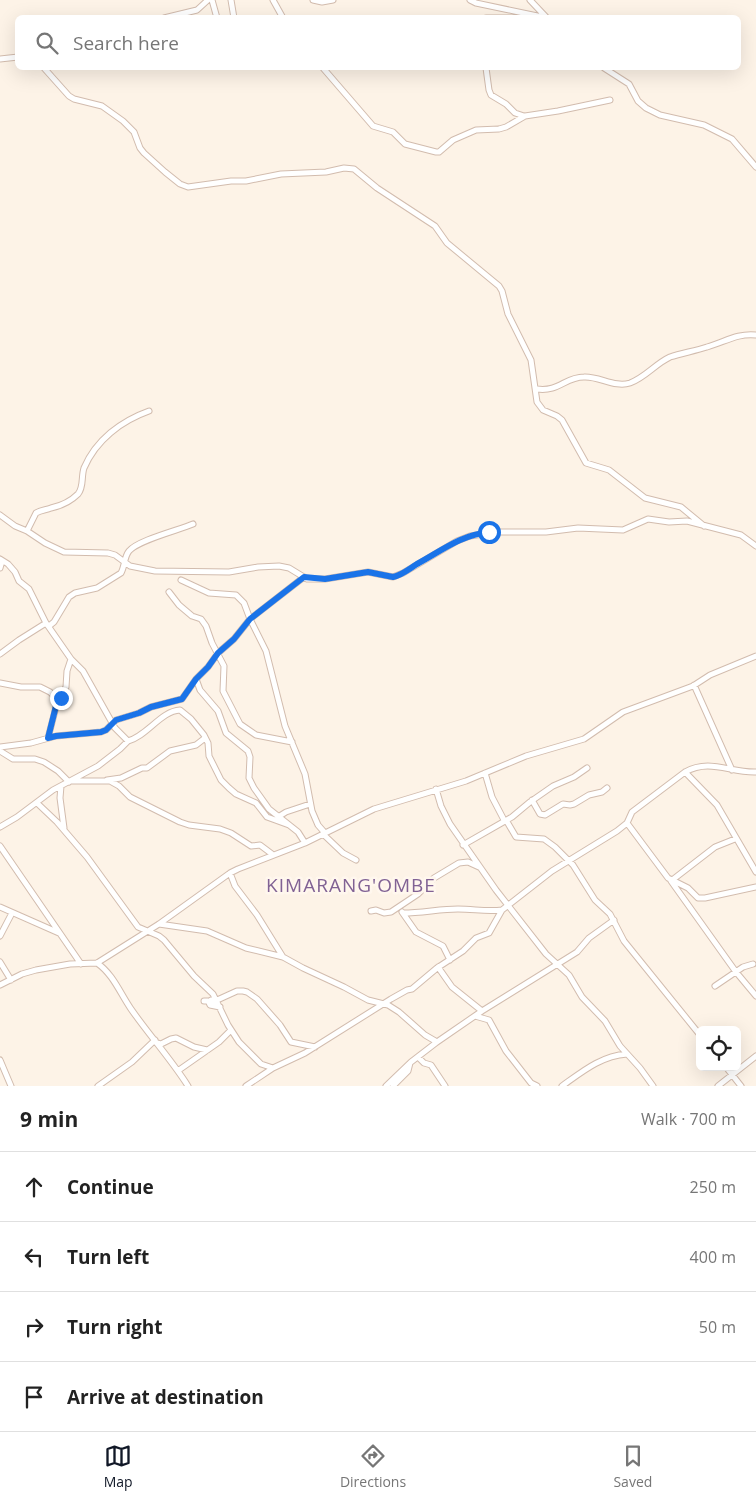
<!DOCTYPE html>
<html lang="en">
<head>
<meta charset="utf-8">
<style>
  :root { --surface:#fff; --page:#f6f6f6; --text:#222; --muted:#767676; --line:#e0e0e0; --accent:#111827 }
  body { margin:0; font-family:"Open Sans",sans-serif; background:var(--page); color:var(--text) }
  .controls { position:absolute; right:15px; bottom:15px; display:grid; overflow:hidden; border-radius:8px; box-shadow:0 5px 20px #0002 }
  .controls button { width:45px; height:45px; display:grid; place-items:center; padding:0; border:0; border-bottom:1px solid var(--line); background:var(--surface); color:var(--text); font:25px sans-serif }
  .stop { position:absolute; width:15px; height:15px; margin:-11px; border:4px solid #1a73e8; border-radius:50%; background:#fff }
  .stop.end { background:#1a73e8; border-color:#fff; box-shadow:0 1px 5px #0008 }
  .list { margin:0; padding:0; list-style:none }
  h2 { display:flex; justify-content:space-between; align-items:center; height:65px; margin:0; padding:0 20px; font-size:21px }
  h2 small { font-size:16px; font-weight:400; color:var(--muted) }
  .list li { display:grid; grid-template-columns:32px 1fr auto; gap:15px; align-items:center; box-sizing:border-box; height:70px; padding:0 20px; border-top:1px solid var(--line) }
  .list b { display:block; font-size:19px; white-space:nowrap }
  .list em { font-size:16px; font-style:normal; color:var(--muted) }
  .icon { flex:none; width:28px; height:28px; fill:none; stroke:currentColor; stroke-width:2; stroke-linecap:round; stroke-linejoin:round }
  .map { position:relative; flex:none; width:756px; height:1086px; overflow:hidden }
  .search { position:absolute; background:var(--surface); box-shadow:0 5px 20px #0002; left:15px; right:15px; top:15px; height:55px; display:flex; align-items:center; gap:12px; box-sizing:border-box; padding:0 18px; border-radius:8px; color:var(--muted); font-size:19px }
  .sheet { height:345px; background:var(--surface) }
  nav { display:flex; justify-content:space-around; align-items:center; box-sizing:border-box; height:70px; border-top:1px solid var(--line); background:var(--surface); font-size:14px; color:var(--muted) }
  nav a { display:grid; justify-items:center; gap:2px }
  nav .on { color:var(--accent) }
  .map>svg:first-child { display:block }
</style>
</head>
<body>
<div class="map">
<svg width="756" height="1086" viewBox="0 0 756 1086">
  <rect width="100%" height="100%" fill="#fdf3e7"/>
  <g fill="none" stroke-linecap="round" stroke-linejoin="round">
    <g stroke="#d2bcae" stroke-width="7">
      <path id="street" d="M212,0l5,18
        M231,0l3,18
        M273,0l10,18
        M313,0l9,2 11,-2
        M470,0l6,3 71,15
        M530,0l16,17
        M164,18l33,-8 11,-10
        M486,18h31
        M0,59l18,-2
        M44,68l25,28 5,3 28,7 21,15 11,11 6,16 4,5 21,19 15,12 8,3 43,-6h15l35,-7 45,-2 18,-4 10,1 23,19 58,38 12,17 52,43 3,5 6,23 23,46 6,42 6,8 14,6 5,4 24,43 23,7 36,28 36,9 23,19
        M323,68l50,58 20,6 12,12 31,8h3l14,-12 23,-10 23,-1 7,-2 19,-11 33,-5 52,-11
        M486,68l3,22 2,5 15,9 9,9 9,3
        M604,68l25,16 9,17 8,7 14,7 44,10 28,14 24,28
        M537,389c22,3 28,-12 47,-12 15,-1 31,11 46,6 16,-6 25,-19 40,-26 12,-4 25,-6 37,-10 18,-5 30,-14 49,-12
        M0,515l15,11 12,5 18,12 19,9 44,1 7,2 15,11 25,5 74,1 29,-5 21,-1 10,2 18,11h18l43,-7 25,5 10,-4 54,-32 13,-5 26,-4h50l32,-4 45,2 25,-11 21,3 18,-1 54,14 15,11
        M27,531l9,-18c5,-3 10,-3 15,-5 9,-2 20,-7 27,-14 6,-7 3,-17 6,-26 12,-28 37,-47 65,-57
        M0,559l8,5 7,8 4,9 10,8 17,34 25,36 12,12 32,57 13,13c19,-5 33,-30 52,-31l11,9 13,16 4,8 1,13 12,24 8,8 7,6 20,9 11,14 22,8
        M0,568l2,-7
        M181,580l28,13 27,2 8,8 6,16 16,32 19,75 20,48 7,37 6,14 7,8
        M169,592l10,13 13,11 9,3 5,7 6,17 12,23 -1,25 17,33 16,11 36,7
        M49,626l5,-4 15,-25 6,-4 22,-5 24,-15c4,-7 3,-16 8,-22 9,-11 50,-21 64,-27
        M0,654l19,-14 27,-17
        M196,679l4,11 18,21 8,22 22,18 2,6 -1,21 5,10 15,21 29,23 7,11
        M0,683l21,4h19l10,5 9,9
        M694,685l38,85
        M48,738l9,-35 9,-16 1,-16 4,-12
        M0,747l31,-4 25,-7 45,-4 5,-2 10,-10 23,-7 12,-6 31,-8 14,-20 12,-12 10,-14 16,-14 16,-20 54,-42
        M0,751l13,8h22l9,3 14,9 11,11
        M685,772l32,33 39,67
        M485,773l7,24 12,23
        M107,780l14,-2 21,-10h5l23,-17 26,-6 9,-7
        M71,781h39l9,5 11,11 50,25 9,3 31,4 11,4 20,13 9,-1 12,9
        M61,786l-1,12 4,30
        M436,789l5,17 9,18 46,66 50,64 23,21 13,22 23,24 15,25 20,22 13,18
        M532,800l8,14 5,1 18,-11 7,1 4,-1 15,-9 13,-3 5,-4
        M37,803l20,19 30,35 51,70 21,9 5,4 30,36 19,18 15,31 11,17 22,22 12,4
        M278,817l8,-5 24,-8
        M506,820l10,17 28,2 11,8 18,18 22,35 15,14 14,27 76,94
        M627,823l41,55 20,10 10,10h7l51,-11
        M0,827l17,-10 36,-27 45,-24 22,-17 8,-8
        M323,834l20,19 13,7
        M735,839l-20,8 -44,34 65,91 20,24
        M463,845l49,-28 18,-15 23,-16 21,-9 13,-9
        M0,846l81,118
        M230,873l5,13 22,29 26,42
        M0,907l59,26
        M371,911l5,-1 8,3 7,-1 27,-18 16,-16 25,-15 9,-1 11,5
        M402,912l14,20 27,14 7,14
        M403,913c19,0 37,-4 55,-4 16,0 29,3 44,1
        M159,924l48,7 39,17 37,9 20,11 41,19 24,13 20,5 11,7 26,23 12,7
        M0,936l12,-23
        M0,962l11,18
        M97,963c16,11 23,30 34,46 18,26 40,50 57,77
        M438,967l14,20 30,24
        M0,985l22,-11 14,-4 34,-6 27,-1 62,-39 71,-51 8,-4 67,-26 69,-34 92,-28 60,-25 58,-17 39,-27 70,-26 17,-11 46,-19
        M715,986l28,-19 10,-3
        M211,1000l4,1 22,-10h6l4,1 10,7 23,26 11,17 24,5
        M204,1001h4l2,4 10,2
        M475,1016l14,4 17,31 25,32 6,3
        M158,1043l3,1 10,-5 5,-1 18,9 13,3
        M418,1057l6,6 7,2 14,21
        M0,1060l11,26
        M726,1067l15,19
        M179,1070l40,-28 12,-12
        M98,1086l34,-24 23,-22
        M246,1086l27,-18 32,-15 86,-54 16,-9 5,-1 25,-21 26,-17 13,-13 13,-5 13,-23 50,-39 65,-40 10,-8 5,-11 53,-40c25,-14 45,1 71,0
        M386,1086l25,-24 26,-20 45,-31 95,-59 12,-14 25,-18
        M393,1086l15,-15 2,-8
        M562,1086c21,-15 39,-30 65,-32
        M718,1086l38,-30"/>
    </g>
    <use href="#street" stroke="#fff" stroke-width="5"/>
  </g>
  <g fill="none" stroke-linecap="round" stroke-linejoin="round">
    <path stroke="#1a73e8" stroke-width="6" d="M61,698l-5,8 -8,32 8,-2 45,-4 5,-2 10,-10 23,-7 12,-6 31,-8 14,-20 12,-12 10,-14 16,-14 16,-20 54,-42 21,2 43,-7 25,5c9,-2 16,-8 24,-13 24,-13 44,-29 72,-32"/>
  </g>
  <g text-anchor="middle" stroke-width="5" stroke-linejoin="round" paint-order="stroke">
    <g font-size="19" letter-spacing="1" fill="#816294" stroke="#fff7ee">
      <text x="351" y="892">KIMARANG'OMBE</text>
    </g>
  </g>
</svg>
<div class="controls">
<button><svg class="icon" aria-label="locate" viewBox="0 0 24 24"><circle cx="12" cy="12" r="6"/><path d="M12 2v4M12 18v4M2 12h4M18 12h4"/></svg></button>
</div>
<div class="stop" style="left:489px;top:532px"></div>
<div class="stop end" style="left:61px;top:698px"></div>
<div class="search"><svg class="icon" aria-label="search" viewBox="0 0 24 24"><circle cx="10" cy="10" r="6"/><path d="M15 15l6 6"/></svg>Search here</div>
</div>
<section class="sheet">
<h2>9 min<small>Walk · 700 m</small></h2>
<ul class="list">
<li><svg class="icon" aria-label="ahead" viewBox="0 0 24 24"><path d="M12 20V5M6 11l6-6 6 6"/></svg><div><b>Continue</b></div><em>250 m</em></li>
<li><svg class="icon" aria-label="left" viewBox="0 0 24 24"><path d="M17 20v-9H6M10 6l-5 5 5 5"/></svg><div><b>Turn left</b></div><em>400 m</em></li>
<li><svg class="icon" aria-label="right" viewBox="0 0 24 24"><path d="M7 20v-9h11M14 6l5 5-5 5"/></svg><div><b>Turn right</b></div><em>50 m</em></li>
<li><svg class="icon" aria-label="arrive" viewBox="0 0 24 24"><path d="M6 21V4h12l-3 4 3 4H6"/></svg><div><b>Arrive at destination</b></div></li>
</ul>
</section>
<nav>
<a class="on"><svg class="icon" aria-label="map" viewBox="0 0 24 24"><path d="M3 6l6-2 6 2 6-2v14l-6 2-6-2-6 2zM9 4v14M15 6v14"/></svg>Map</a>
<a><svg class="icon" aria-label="directions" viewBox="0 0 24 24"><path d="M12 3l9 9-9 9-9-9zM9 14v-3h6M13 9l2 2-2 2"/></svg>Directions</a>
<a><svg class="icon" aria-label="saved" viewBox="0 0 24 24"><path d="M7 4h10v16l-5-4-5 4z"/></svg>Saved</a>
</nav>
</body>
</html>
